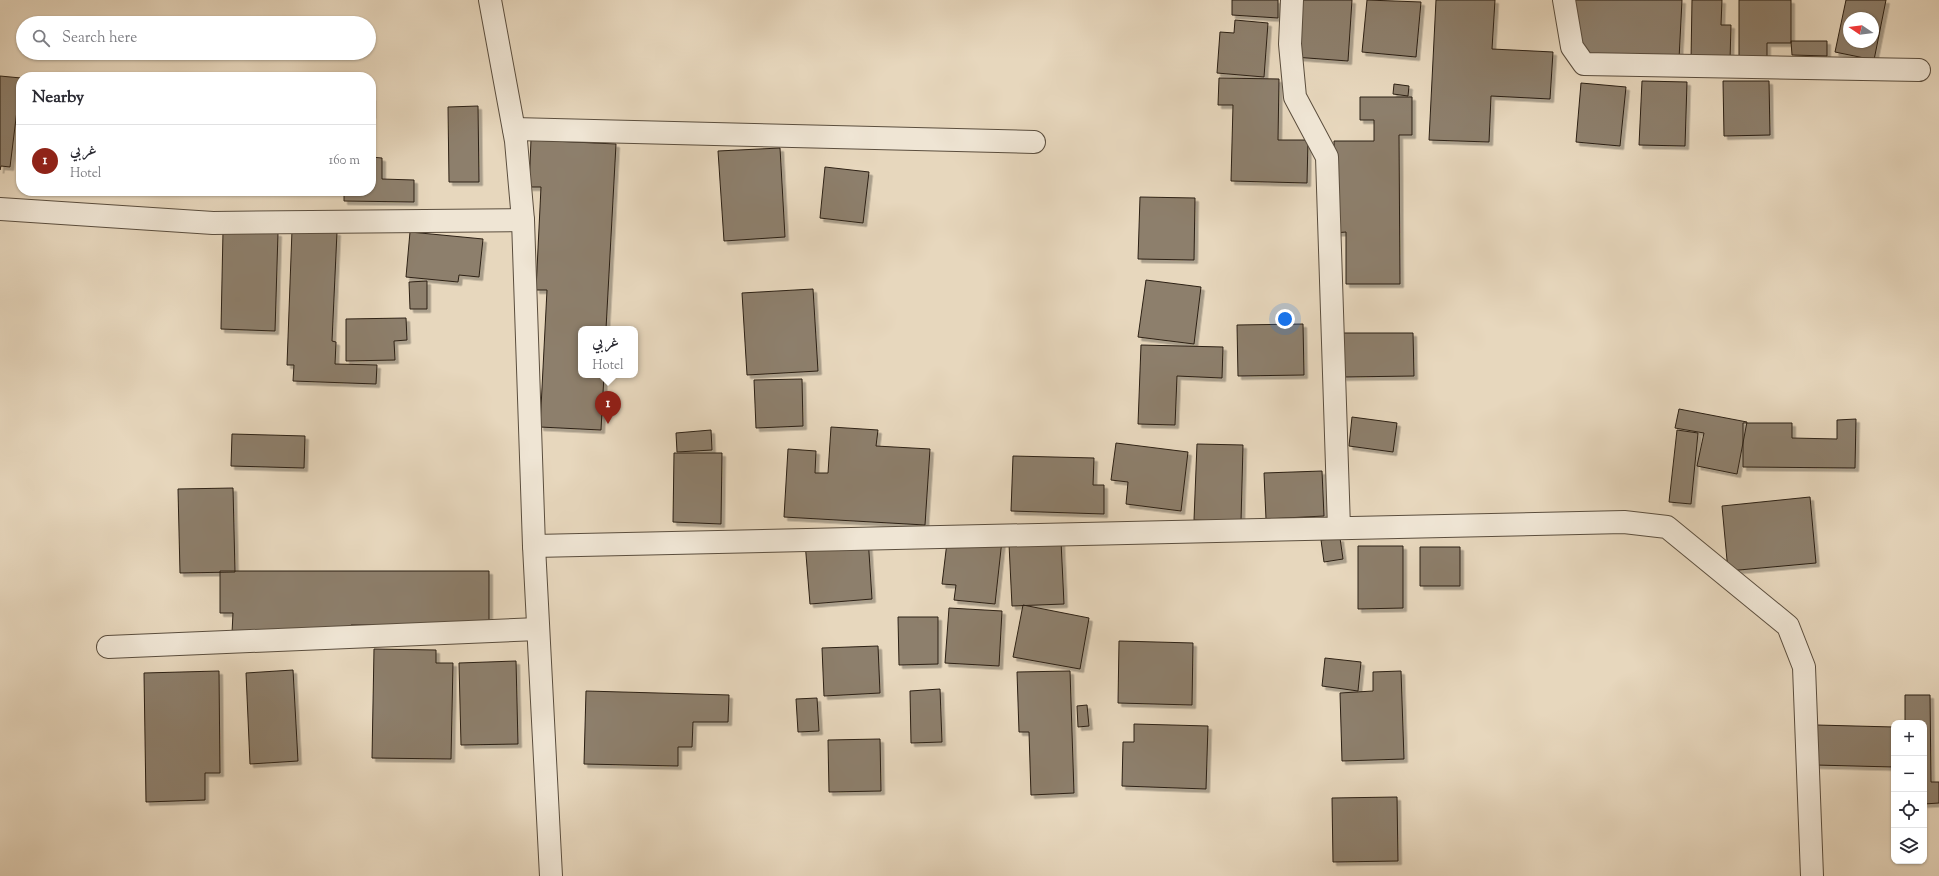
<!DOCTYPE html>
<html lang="en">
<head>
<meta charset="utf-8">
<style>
  :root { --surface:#fff; --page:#f7f7f7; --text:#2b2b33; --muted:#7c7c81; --line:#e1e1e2; --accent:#8f2418 }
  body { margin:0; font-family:"Sorts Mill Goudy",Amiri,serif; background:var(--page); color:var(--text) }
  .controls { position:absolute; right:12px; bottom:12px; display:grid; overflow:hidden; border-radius:8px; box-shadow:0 1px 3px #0004 }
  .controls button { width:36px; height:36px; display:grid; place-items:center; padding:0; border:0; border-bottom:1px solid var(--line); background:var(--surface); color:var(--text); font:20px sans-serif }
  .compass { position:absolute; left:1843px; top:12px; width:36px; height:36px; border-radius:50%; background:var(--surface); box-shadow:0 1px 3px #0004; rotate:283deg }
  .you { position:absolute; left:1285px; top:319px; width:14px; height:14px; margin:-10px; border:3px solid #fff; border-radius:50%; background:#1a73e8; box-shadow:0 0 0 6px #1a73e833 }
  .badge { display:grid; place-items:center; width:26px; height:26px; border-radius:50%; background:var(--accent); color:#fff; font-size:13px; font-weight:700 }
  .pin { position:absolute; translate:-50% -33px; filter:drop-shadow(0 1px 2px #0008) }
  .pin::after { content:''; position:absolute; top:21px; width:14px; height:12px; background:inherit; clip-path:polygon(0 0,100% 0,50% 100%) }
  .popup { position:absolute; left:578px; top:326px; width:60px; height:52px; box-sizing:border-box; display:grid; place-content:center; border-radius:8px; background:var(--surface); filter:drop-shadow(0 1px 3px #0005); font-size:13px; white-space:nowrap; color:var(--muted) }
  .popup b { font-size:15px; color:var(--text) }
  .popup::after { content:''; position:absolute; left:50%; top:100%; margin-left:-8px; border:8px solid transparent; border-top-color:var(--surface) }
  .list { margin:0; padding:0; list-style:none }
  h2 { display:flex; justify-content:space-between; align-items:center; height:52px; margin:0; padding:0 16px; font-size:17px }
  h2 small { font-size:13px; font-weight:400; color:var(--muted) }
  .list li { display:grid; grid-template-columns:26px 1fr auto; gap:12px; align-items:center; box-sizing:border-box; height:72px; padding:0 16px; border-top:1px solid var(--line) }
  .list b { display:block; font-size:15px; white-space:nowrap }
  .list p { margin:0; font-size:13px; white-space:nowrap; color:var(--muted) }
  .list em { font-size:13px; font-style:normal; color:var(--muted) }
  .icon { flex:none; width:22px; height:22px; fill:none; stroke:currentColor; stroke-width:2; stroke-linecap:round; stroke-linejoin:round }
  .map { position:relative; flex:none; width:1939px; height:876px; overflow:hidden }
  .search { position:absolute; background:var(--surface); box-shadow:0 1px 3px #0004; left:16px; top:16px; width:360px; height:44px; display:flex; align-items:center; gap:10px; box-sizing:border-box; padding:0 14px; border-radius:22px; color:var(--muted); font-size:15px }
  .panel { position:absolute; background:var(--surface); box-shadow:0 1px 3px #0004; left:16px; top:72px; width:360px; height:124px; border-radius:16px }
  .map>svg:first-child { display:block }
</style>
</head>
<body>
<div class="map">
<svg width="1939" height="876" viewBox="0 0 1939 876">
  <defs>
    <filter id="shadow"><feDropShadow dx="3.5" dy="3.5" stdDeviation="0" flood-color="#0004"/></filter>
  </defs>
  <rect width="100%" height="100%" fill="#e7d7bd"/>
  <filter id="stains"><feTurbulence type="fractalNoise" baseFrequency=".005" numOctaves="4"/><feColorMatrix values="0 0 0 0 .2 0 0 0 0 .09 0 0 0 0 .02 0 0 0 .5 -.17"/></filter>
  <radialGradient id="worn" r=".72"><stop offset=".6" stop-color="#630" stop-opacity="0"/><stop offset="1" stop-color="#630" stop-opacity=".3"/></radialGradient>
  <path fill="#8d7f6c" stroke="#2c2014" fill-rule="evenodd" filter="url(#shadow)" d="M1232,0h46v18l-46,-3z
    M1298,0h54l-4,61 -54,-4z
    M1367,0l54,2 -5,55 -54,-5z
    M1436,0h59l-3,49 61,3 -3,47 -59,-3 -2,46 -60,-2z
    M1575,0h107l-3,59 -106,-5z
    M1692,0h30l-1,25h10l-1,35h-39z
    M1739,0h52v43h-24v19h-28z
    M1846,0h40l-12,60 -39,-8zM1849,18h24v24h-24z
    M1235,20l33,3 -4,54 -47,-4 3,-41 14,1z
    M1791,41h36v15l-35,-1z
    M0,76l21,2 -11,89 -9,-1 -1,4z
    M1219,78l60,1 -1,61h30l-1,43 -76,-2 2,-76h-15z
    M1642,81l45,1 -2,64 -46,-1z
    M1723,81h46l1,54 -46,1z
    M1581,83l45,4 -6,59 -44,-4z
    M1394,84l15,2 -1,10 -15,-2z
    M371,97h1v18h-1z
    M1360,97h52v38h-13l1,149h-54v-52l-12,1v-92h40v-21h-14z
    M478,106l1,76h-30l-1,-75z
    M531,140l85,4 -10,185h-25v46h23l-3,55 -61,-3 7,-137h-11l5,-103h-12z
    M780,148l5,89 -61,4 -6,-90z
    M371,157l11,1v21l32,1v22l-70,-1v-10h27z
    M825,167l44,5 -6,51 -43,-5z
    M1140,197l55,1 -1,62 -56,-1z
    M292,230l45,2 -5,109 4,1 -1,22 42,1 -1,19 -83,-3 1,-16h-7z
    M223,231l55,2 -3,98 -54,-2z
    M410,232l73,7 -4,38 -20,-2 -1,7 -52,-5z
    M1146,280l55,7 -7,57 -56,-7z
    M427,281v28h-17l-1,-27z
    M813,289l5,82 -71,4 -5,-82z
    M406,318l1,22 -13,1 1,19 -49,1v-42z
    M1303,324l1,51 -66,1 -1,-51z
    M1343,333h70l1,43 -71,1z
    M1141,345l82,2 -1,31 -45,-2 -2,49 -37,-1z
    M802,379l1,47 -47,2 -2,-48z
    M1679,409l68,13 -10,52 -40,-8 7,-33 -29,-5z
    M1352,417l45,6 -4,29 -44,-6z
    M1856,419l-1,49 -112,-1v-44h49v15l45,1v-19z
    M831,427l47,3 -2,16 54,3 -5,76 -141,-8 4,-68 28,2 -1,22h13z
    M711,430l1,20 -35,2 -1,-19z
    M1677,430l21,3 -7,71 -22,-2z
    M232,434l73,2 -1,32 -73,-2z
    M1116,443l72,9 -7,59 -55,-7 2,-22 -17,-2z
    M1197,444l46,1 -2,77 -47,-2z
    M674,453h48l-1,71 -48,-2z
    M1013,456l81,2 -1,27h11v29l-93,-3z
    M1322,471l2,45 -58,3 -2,-46z
    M233,488l2,84 -55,1 -2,-84z
    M1810,497l6,66 -88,8 -6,-65z
    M948,534l54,6 -7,64 -41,-4 2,-15 -14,-1z
    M868,537l4,62 -62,5 -5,-62z
    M1340,538l3,21 -19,3 -3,-22z
    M1061,541l3,63 -52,2 -3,-62z
    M1358,546h45v62l-45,1z
    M1420,547h40v39h-40z
    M220,571h269v54h-138v8h-119l1,-20h-13z
    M1023,605l66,13 -9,51 -67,-12z
    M949,608l53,3 -3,55 -54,-3z
    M898,617h40v47l-39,1z
    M1119,641l74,2 -1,62 -74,-2z
    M878,646l2,47 -56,3 -2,-48z
    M374,649l62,1v13h17l-2,96 -79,-1z
    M1325,658l36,4 -3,29 -36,-5z
    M516,661l2,83 -57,1 -2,-82z
    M293,670l5,91 -48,3 -4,-91z
    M219,671l1,102h-15v27l-59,2 -2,-129z
    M1070,671l4,122 -43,2 -2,-63h-10l-2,-60z
    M1401,671l3,88 -62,2 -2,-68 33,-2v-19z
    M940,689l2,53 -31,1 -1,-52z
    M586,691l143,4 -1,27h-35l-1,25h-14v19l-94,-2z
    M1905,695h25l1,87h8v21l-15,1v-81h-19z
    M817,698l2,33 -21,1 -2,-33z
    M1087,705l2,21 -11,1 -1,-21z
    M1134,724l74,2 -2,63 -84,-3 1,-44h11z
    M1816,725l78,2v40l-79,-2z
    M880,739l1,52 -52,1 -1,-52z
    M1397,797l1,64 -65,1 -1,-64z"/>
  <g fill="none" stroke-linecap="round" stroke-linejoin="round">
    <g stroke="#5b4e3e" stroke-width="24">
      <path id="minor" d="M1292,0l-2,44 5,53 32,60 12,371
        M1564,0l8,47 12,17 335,6
        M514,129l520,13
        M0,209l213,14 310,-3
        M534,546l1090,-24 43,5 121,99 16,41 8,209
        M108,647l430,-18"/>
    </g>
    <g stroke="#5b4e3e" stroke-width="24">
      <path id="tertiary" d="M490,0l26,141 7,79 11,326 17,330"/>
    </g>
    <use href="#minor" stroke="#efe5d4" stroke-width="22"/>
    <use href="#tertiary" stroke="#efe5d4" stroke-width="22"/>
  </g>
  <rect width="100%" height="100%" filter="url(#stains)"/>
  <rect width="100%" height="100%" fill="url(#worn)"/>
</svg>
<div class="controls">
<button>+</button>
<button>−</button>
<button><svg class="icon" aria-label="locate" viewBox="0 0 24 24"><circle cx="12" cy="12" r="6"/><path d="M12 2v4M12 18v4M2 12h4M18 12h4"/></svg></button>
<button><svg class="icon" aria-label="layers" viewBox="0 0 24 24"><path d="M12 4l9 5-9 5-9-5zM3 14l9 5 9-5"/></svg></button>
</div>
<svg class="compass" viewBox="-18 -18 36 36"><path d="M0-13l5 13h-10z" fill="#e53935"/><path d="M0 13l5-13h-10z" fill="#7c7c81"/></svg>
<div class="you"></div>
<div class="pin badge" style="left:608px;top:424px">1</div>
<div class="popup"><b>غربي</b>Hotel</div>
<div class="search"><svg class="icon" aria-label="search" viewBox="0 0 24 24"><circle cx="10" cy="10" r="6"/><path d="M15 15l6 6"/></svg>Search here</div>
<section class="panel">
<h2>Nearby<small></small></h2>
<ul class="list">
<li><span class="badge">1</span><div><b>غربي</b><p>Hotel</p></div><em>160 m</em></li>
</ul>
</section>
</div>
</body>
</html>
